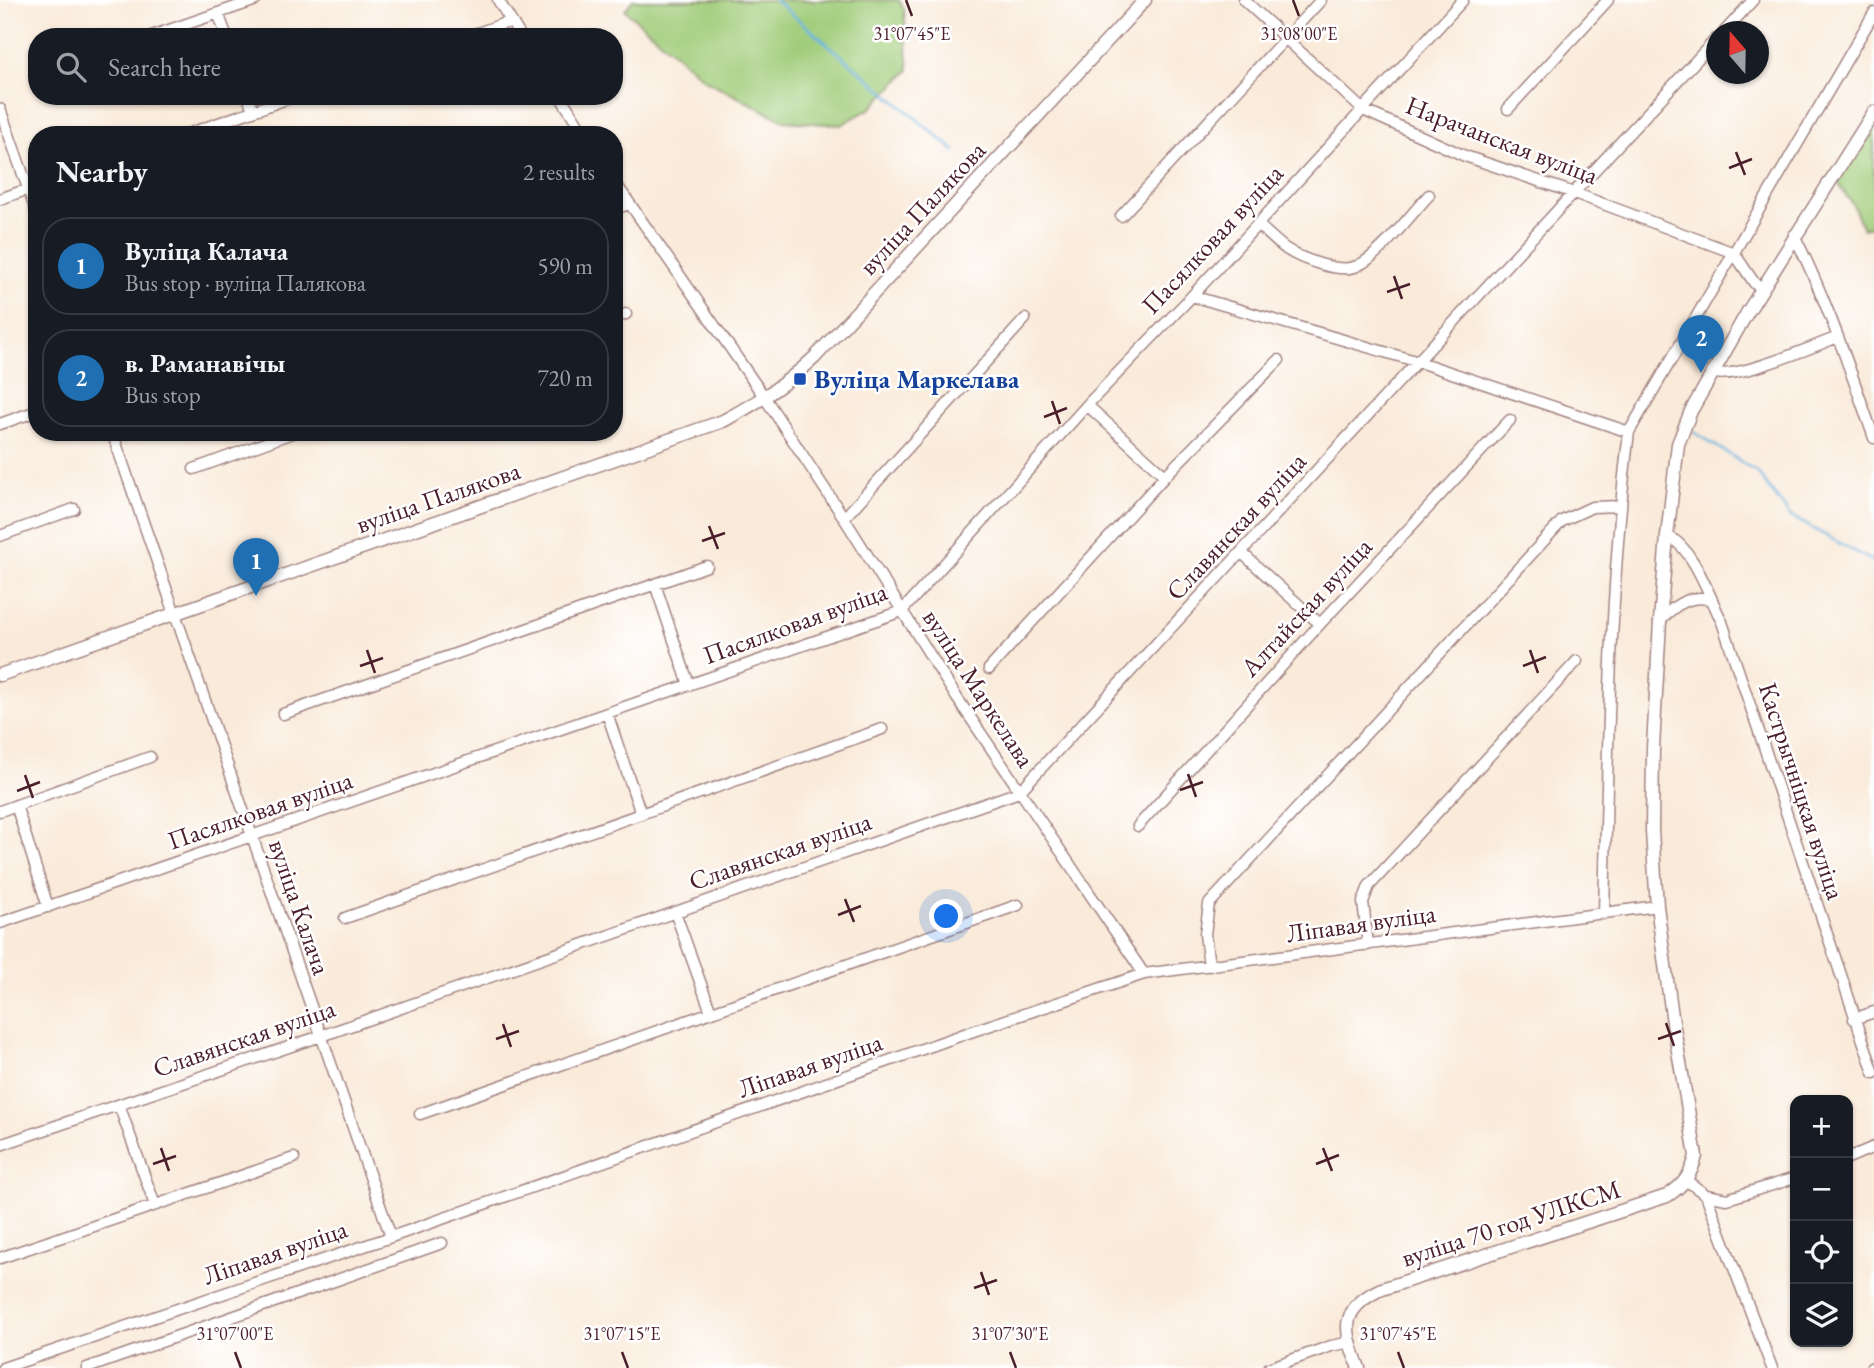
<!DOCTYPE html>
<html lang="en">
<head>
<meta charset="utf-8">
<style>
  :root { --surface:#171b24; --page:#20242c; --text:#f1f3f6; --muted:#9ea1a6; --line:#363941; --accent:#1f6fb2 }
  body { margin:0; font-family:"EB Garamond",serif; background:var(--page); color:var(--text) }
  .controls { position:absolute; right:21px; bottom:21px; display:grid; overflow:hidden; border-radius:14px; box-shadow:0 2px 5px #0004 }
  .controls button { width:63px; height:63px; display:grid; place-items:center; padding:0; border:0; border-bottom:2px solid var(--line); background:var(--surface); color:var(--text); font:35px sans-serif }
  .compass { position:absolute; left:1706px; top:21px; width:63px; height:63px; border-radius:50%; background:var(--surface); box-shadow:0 2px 5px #0004; rotate:340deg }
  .you { position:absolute; left:947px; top:917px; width:24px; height:24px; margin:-18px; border:5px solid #fff; border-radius:50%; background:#1a73e8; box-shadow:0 0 0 10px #1a73e833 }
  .badge { display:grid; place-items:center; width:46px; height:46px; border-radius:50%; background:var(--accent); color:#fff; font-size:23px; font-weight:700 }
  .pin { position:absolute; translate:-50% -58px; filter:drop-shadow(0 2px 4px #0008) }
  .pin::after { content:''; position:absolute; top:37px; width:24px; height:21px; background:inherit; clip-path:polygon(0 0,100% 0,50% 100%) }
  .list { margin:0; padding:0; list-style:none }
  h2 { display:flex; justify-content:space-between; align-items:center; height:91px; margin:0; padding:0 28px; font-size:30px }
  h2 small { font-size:23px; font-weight:400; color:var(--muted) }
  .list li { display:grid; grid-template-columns:46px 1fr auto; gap:21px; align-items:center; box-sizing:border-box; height:98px; margin:0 14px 14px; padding:0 14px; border:2px solid var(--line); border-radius:28px }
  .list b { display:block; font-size:26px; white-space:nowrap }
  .list p { margin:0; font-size:23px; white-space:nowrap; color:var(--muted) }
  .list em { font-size:23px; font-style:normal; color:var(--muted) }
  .icon { flex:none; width:38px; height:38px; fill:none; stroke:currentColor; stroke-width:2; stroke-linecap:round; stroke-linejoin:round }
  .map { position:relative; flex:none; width:1874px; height:1368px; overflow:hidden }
  .search { position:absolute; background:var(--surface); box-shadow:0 2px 5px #0004; left:28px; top:28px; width:595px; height:77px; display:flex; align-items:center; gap:18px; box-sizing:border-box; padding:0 24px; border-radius:28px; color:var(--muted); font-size:26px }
  .panel { position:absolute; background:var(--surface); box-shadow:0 2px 5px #0004; left:28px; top:126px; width:595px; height:315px; border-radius:28px }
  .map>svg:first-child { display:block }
</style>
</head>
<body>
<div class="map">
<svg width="1874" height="1368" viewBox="0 0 1874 1368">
  <rect width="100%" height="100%" fill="#fff"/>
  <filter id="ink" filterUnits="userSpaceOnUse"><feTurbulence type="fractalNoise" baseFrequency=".0143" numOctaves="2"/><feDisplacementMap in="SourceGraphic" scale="14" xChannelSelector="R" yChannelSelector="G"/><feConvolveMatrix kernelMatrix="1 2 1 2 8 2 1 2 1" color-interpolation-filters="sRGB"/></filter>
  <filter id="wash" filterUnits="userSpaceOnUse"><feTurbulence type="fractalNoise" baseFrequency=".00686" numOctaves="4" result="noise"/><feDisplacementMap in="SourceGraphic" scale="28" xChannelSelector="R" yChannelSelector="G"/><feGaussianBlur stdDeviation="1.57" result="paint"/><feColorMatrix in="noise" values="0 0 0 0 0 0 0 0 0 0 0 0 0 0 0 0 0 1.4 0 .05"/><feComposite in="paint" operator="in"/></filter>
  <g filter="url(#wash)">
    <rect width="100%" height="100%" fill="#f9ead9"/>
    <path fill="#a0cc79" stroke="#757652" stroke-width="2" d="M633,0h266l5,10 5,60 -38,38 -30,17 -57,-4 -79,-41 -80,-70z
      M1874,119v107l-11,3 -10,-24 -12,-17 -3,-8z"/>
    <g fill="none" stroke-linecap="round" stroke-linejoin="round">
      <path stroke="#66b2df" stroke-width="2.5" d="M775,0l180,151
        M1694,432l63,40 33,44 84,46"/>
    </g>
  </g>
  <g filter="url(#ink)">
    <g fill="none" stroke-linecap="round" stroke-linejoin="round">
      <g stroke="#a28482" stroke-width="13">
        <path id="minor" d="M498,0l23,37
          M1244,0l119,110 102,46 109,37 160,60 21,31 7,4
          M218,13l9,24
          M1724,32l29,-32
          M149,37l107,-37
          M466,37l45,-16
          M248,96l5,15
          M560,96l25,39
          M0,109l37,105
          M1508,109l100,-109
          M185,135l110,-39
          M614,181l151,217 79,120 113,180 187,276
          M0,199l37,-13
          M614,209l15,-5
          M1121,216l200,-216
          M1257,224c10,8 19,18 29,25 15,10 54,25 71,17 23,-10 54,-52 72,-71
          M1794,235c33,65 56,135 80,203
          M1192,296l227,66 210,70
          M614,318l12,-4
          M1712,372c20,10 102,-26 126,-35
          M1087,405l78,71
          M0,424l37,-13
          M112,432l279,805
          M194,469l101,-37
          M844,518l181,-199
          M0,536l74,-27
          M1667,536c26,10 43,62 55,86l152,451
          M1242,553l78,71
          M655,584l34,101
          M1660,621c13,-15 30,-28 52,-21
          M989,669l176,-193 114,-116
          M607,713l34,101
          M283,714l424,-148
          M16,805l32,102
          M0,811l150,-54
          M1138,826l182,-202 190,-204
          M675,912l36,100
          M1604,914c4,-161 5,-322 25,-482l245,-419
          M345,918l537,-189
          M0,923l902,-312 185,-206 105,-109 271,-296
          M1368,945l-5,-43 6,-16 208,-225
          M1209,966l-4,-32 4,-30 353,-383 30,-14 28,-1
          M1854,1019l20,-7
          M119,1105l36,100
          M420,1114l598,-209
          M0,1145l321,-109 698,-244 697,-753
          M1848,1158l26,-11
          M1687,1181l19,14 21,4 68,-21
          M1706,1195l66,173
          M0,1258l294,-100
          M3,1368l388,-131 585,-207 168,-56 513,-68
          M87,1368l355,-125
          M1269,1368l62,-22 20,-4
          M1871,1368l3,-1"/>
      </g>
      <g stroke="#a28482" stroke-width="15">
        <path id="tertiary" d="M0,675l723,-254c34,-18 64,-37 92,-64l330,-357
          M1359,1368c-15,-38 -20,-58 20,-78l288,-94c17,-11 24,-21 29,-40l-24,-140 -15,-110 -5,-75 1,-83 7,-127 7,-85 11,-92 13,-33 56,-98 127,-201"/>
      </g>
      <use href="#minor" stroke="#fff" stroke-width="10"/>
      <use href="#tertiary" stroke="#fff" stroke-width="12"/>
    </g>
  </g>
  <path fill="none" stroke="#4a1f2b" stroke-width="2.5" d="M906,0l6,16M1293,0l6,16M1736,152l9,23M1729,168l23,-9M1394,276l8,23M1387,292l23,-8M1052,401l8,23M1044,417l23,-9M709,526l9,23M702,541l23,-8M367,650l8,23M1530,650l8,23M360,666l23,-8M1523,666l23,-9M1188,774l8,23M25,775l8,23M1180,790l23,-8M17,791l23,-9M845,899l9,23M838,915l23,-9M1666,1023l8,23M503,1024l8,23M496,1039l23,-8M1658,1039l23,-8M161,1148l8,23M1323,1148l9,23M153,1164l23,-8M1316,1164l23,-9M981,1272l8,23M974,1288l23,-8M235,1352l6,16M622,1352l6,16M1010,1352l6,16M1398,1352l6,16"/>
  <rect fill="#1a4fb4" stroke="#fff" stroke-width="2.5" x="793" y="372" width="14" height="14" rx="3.5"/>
  <g text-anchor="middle" stroke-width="5" stroke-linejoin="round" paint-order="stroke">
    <g font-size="26" fill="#4a1f2b" stroke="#fff">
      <text transform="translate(1502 140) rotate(21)" y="9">Нарачанская вуліца</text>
      <text transform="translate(922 208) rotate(-47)" y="9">вуліца Палякова</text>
      <text transform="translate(1212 239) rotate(-47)" y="9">Пасялковая вуліца</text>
      <text transform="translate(438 497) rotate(-19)" y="9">вуліца Палякова</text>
      <text transform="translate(1236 526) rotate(-47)" y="9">Славянская вуліца</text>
      <text transform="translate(1306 607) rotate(-47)" y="9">Алтайская вуліца</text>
      <text transform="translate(795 623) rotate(-20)" y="9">Пасялковая вуліца</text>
      <text transform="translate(979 688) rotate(57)" y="9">вуліца Маркелава</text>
      <text transform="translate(1802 791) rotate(72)" y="9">Кастрычніцкая вуліца</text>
      <text transform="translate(260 810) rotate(-19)" y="9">Пасялковая вуліца</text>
      <text transform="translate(780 851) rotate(-19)" y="9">Славянская вуліца</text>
      <text transform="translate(300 907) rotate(71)" y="9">вуліца Калача</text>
      <text transform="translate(1361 923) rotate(-8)" y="9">Ліпавая вуліца</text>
      <text transform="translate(244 1038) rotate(-19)" y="9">Славянская вуліца</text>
      <text transform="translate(810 1065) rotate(-19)" y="9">Ліпавая вуліца</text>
      <text transform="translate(1511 1223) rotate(-18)" y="9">вуліца 70 год УЛКСМ</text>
      <text transform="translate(275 1252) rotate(-19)" y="9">Ліпавая вуліца</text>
    </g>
    <g font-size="26" font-weight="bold" fill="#164399" stroke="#fff" text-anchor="start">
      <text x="814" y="388">Вуліца Маркелава</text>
    </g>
  </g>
  <g font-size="18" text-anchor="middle" fill="#4a1f2b" stroke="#fff" stroke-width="5" stroke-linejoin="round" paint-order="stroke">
    <text x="912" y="40">31°07'45"E</text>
    <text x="1299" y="40">31°08'00"E</text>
    <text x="235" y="1340">31°07'00"E</text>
    <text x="622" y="1340">31°07'15"E</text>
    <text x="1010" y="1340">31°07'30"E</text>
    <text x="1398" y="1340">31°07'45"E</text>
  </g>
</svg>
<div class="controls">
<button>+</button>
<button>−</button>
<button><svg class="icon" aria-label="locate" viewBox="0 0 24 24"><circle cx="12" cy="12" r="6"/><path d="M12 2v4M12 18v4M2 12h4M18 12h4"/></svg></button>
<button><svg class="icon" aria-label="layers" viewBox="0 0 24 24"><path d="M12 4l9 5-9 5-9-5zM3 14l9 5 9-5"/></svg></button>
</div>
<svg class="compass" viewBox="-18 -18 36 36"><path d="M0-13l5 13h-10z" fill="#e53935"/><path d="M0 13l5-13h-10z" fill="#9ea1a6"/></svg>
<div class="you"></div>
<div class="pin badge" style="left:256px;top:596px">1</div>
<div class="pin badge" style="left:1701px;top:373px">2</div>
<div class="search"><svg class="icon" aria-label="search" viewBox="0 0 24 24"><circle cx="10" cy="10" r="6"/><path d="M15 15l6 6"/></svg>Search here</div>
<section class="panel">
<h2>Nearby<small>2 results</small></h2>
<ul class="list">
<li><span class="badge">1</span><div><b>Вуліца Калача</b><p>Bus stop · вуліца Палякова</p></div><em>590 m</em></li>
<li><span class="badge">2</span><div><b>в. Раманавічы</b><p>Bus stop</p></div><em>720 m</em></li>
</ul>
</section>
</div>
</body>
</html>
